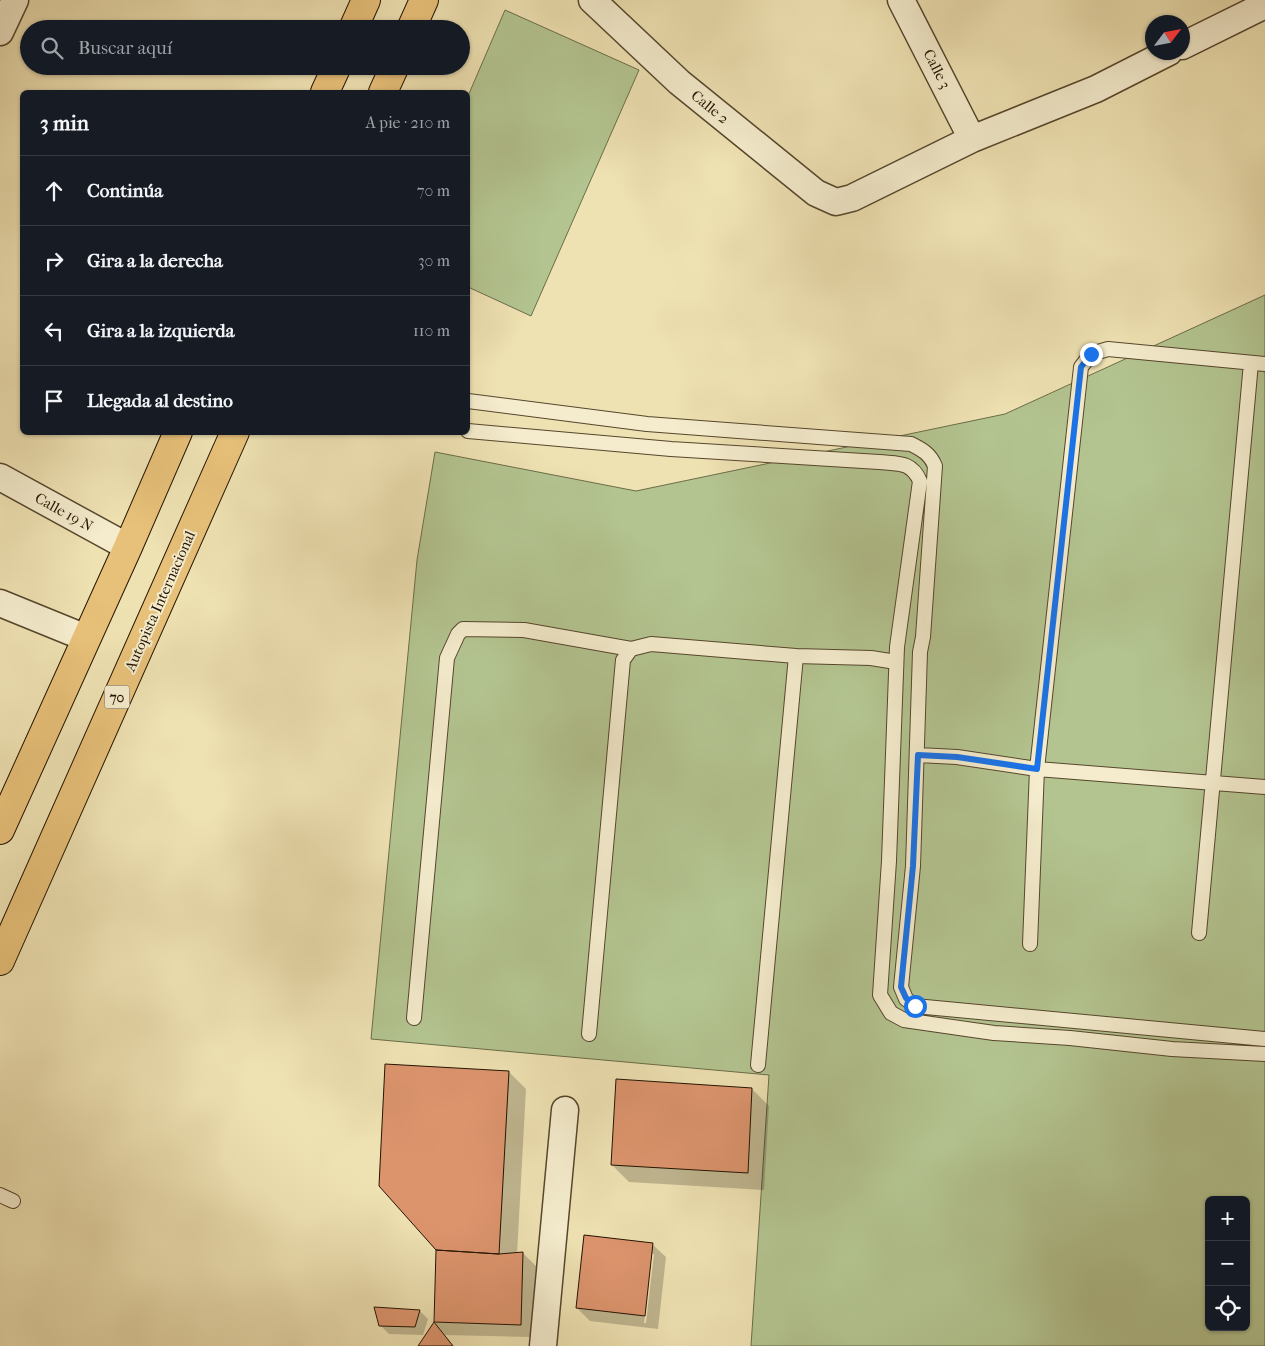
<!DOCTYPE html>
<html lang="es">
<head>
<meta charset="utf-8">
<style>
  :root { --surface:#171b24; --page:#242831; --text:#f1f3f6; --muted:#9ea1a6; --line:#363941 }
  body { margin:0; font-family:"IM FELL French Canon",serif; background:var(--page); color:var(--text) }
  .controls { position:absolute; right:15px; bottom:15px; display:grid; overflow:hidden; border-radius:8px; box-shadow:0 1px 4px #0004 }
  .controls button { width:45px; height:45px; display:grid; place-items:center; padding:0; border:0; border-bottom:1px solid var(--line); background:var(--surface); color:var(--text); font:25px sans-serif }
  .compass { position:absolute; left:1145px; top:15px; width:45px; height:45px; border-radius:50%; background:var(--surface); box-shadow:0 1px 4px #0004; rotate:58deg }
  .stop { position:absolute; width:15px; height:15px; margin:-11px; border:4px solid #1a73e8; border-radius:50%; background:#fff }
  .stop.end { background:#1a73e8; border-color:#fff; box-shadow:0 1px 5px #0008 }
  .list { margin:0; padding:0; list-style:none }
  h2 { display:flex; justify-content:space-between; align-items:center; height:65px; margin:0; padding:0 20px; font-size:21px }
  h2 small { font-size:16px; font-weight:400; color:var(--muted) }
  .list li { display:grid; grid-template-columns:32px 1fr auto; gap:15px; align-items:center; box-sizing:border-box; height:70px; padding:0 20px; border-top:1px solid var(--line) }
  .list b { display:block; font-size:19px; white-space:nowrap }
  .list em { font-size:16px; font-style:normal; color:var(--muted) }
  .icon { flex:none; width:28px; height:28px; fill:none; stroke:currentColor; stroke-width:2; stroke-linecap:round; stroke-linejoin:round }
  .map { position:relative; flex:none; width:1265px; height:1346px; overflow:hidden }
  .search { position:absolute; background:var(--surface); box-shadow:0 1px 4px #0004; left:20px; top:20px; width:450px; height:55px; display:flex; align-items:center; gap:12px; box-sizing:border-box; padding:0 18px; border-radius:28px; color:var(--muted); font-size:19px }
  .panel { position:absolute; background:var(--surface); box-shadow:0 1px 4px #0004; left:20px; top:90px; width:450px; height:345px; border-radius:8px }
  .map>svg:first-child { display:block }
</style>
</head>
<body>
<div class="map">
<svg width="1265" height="1346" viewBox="0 0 1265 1346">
  <rect width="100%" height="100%" fill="#eee1b2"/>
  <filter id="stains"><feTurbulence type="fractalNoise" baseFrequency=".004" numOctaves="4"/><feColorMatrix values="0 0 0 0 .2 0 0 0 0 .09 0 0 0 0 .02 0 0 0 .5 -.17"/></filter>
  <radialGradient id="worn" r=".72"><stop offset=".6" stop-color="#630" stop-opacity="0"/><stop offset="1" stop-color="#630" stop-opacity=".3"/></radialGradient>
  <path fill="#b3c490" stroke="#6b6c48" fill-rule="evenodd" d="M505,10l134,60 -108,246 -63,-29v-191z
    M1265,295v1051h-514l18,-271 -398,-36 46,-479 18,-108 201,39 369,-77zM1209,1200h37v127h-37z"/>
  <path fill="#0003" fill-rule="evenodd" d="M509,1072l17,17 -9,165 6,-1 13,13 -2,71 -89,-2 9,11h-34l16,-23 1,-74z
    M752,1089l17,17 -5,84 -135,-8 -17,-17z
    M653,1245l13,12 -8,72 -68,-8 -13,-13zM651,1254h3l-8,69h-2z
    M420,1311l8,8 -5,16 -34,-1 -9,-9z"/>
  <path fill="#dc946d" stroke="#231300" d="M385,1064l124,7 -10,183 -63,-4 -57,-64z
    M616,1079l136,9 -4,85 -137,-8z
    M584,1235l69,8 -8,73 -69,-8z
    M436,1250l63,4 24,-2 -2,73 -87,-3z
    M374,1307l46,3 -5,17 -36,-1z
    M434,1322l19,24h-35z"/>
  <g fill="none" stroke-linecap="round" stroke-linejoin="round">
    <g stroke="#56462c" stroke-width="16">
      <path id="lane" d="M468,401l179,23 264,20c12,6 19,10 24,22l-12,171 -3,15 -7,214 -12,121 5,12 9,7 350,33
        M468,431l203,18 208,13c19,2 32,-1 41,19l-23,166 -8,214 -9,134 11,18 13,7 90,13 76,5 102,11 93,5
        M918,755l39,2 80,12 228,18
        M1199,933l52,-570
        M1030,944l7,-175 44,-402 10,-13 17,-5 157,15
        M414,1018l33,-360 11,-24 5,-5 61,1 107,19 20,-5 145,12 75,2 25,4
        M589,1034l34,-374 8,-11
        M758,1065l38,-409
        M0,1195l13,6"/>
    </g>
    <g stroke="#56462c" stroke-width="29">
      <path id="street" d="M592,0l87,82 137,111 20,9 16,-4 120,-59 124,-50 73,-37
        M901,0l71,139
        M0,32l15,-32
        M1182,46l83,-41
        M0,477l128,70
        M0,603l86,35
        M543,1346l22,-236"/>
    </g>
    <g stroke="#231300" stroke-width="30">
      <path id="highway" d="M353,29l13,-29
        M411,29l13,-29
        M325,92l12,-26
        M383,92l12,-26
        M0,830l128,-283 50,-115
        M0,961l235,-529"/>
    </g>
    <use href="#lane" stroke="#f4eccd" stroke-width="14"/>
    <use href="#street" stroke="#f4eccd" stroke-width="26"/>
    <use href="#highway" stroke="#e7c079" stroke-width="28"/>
  </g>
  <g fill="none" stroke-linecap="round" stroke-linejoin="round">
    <path stroke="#1a73e8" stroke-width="6" d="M915,1006l-9,-8 -5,-11 12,-121 5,-111 39,2 80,12 44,-402 10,-13"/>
  </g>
  <g text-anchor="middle" stroke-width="4" stroke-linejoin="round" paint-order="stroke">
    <rect fill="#f4eccd" stroke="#62543e" stroke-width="1" x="104.5" y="685.5" width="25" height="23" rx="4"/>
    <g font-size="14" font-weight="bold" fill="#231300">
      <text x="117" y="702">70</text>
    </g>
    <g font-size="15" fill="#231300" stroke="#f4eccd">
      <text transform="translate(937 69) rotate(63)" y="5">Calle 3</text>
      <text transform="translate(710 107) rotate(39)" y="5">Calle 2</text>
      <text transform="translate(64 512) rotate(29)" y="5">Calle 19 N</text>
      <text transform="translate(160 601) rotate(-66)" y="5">Autopista Internacional</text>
    </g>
  </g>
  <rect width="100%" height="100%" filter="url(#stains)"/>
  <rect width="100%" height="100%" fill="url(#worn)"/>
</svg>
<div class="controls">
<button>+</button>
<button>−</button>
<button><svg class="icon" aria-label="locate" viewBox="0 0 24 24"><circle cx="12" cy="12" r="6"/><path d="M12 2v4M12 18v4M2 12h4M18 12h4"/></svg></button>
</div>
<svg class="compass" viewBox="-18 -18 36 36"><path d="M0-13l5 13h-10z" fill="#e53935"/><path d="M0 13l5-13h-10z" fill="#9ea1a6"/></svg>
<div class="stop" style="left:915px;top:1006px"></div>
<div class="stop end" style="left:1091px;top:354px"></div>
<div class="search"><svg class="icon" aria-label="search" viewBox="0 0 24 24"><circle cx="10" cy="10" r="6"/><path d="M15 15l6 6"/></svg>Buscar aquí</div>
<section class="panel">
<h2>3 min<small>A pie · 210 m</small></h2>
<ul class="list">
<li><svg class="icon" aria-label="ahead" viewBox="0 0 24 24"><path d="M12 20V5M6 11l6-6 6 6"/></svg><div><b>Continúa</b></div><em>70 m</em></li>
<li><svg class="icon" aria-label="right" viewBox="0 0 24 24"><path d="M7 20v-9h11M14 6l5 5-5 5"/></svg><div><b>Gira a la derecha</b></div><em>30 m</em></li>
<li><svg class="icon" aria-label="left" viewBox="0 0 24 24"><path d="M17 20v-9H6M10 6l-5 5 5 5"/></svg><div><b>Gira a la izquierda</b></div><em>110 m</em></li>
<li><svg class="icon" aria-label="arrive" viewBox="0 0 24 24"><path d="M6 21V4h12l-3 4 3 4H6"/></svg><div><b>Llegada al destino</b></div></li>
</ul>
</section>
</div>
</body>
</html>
